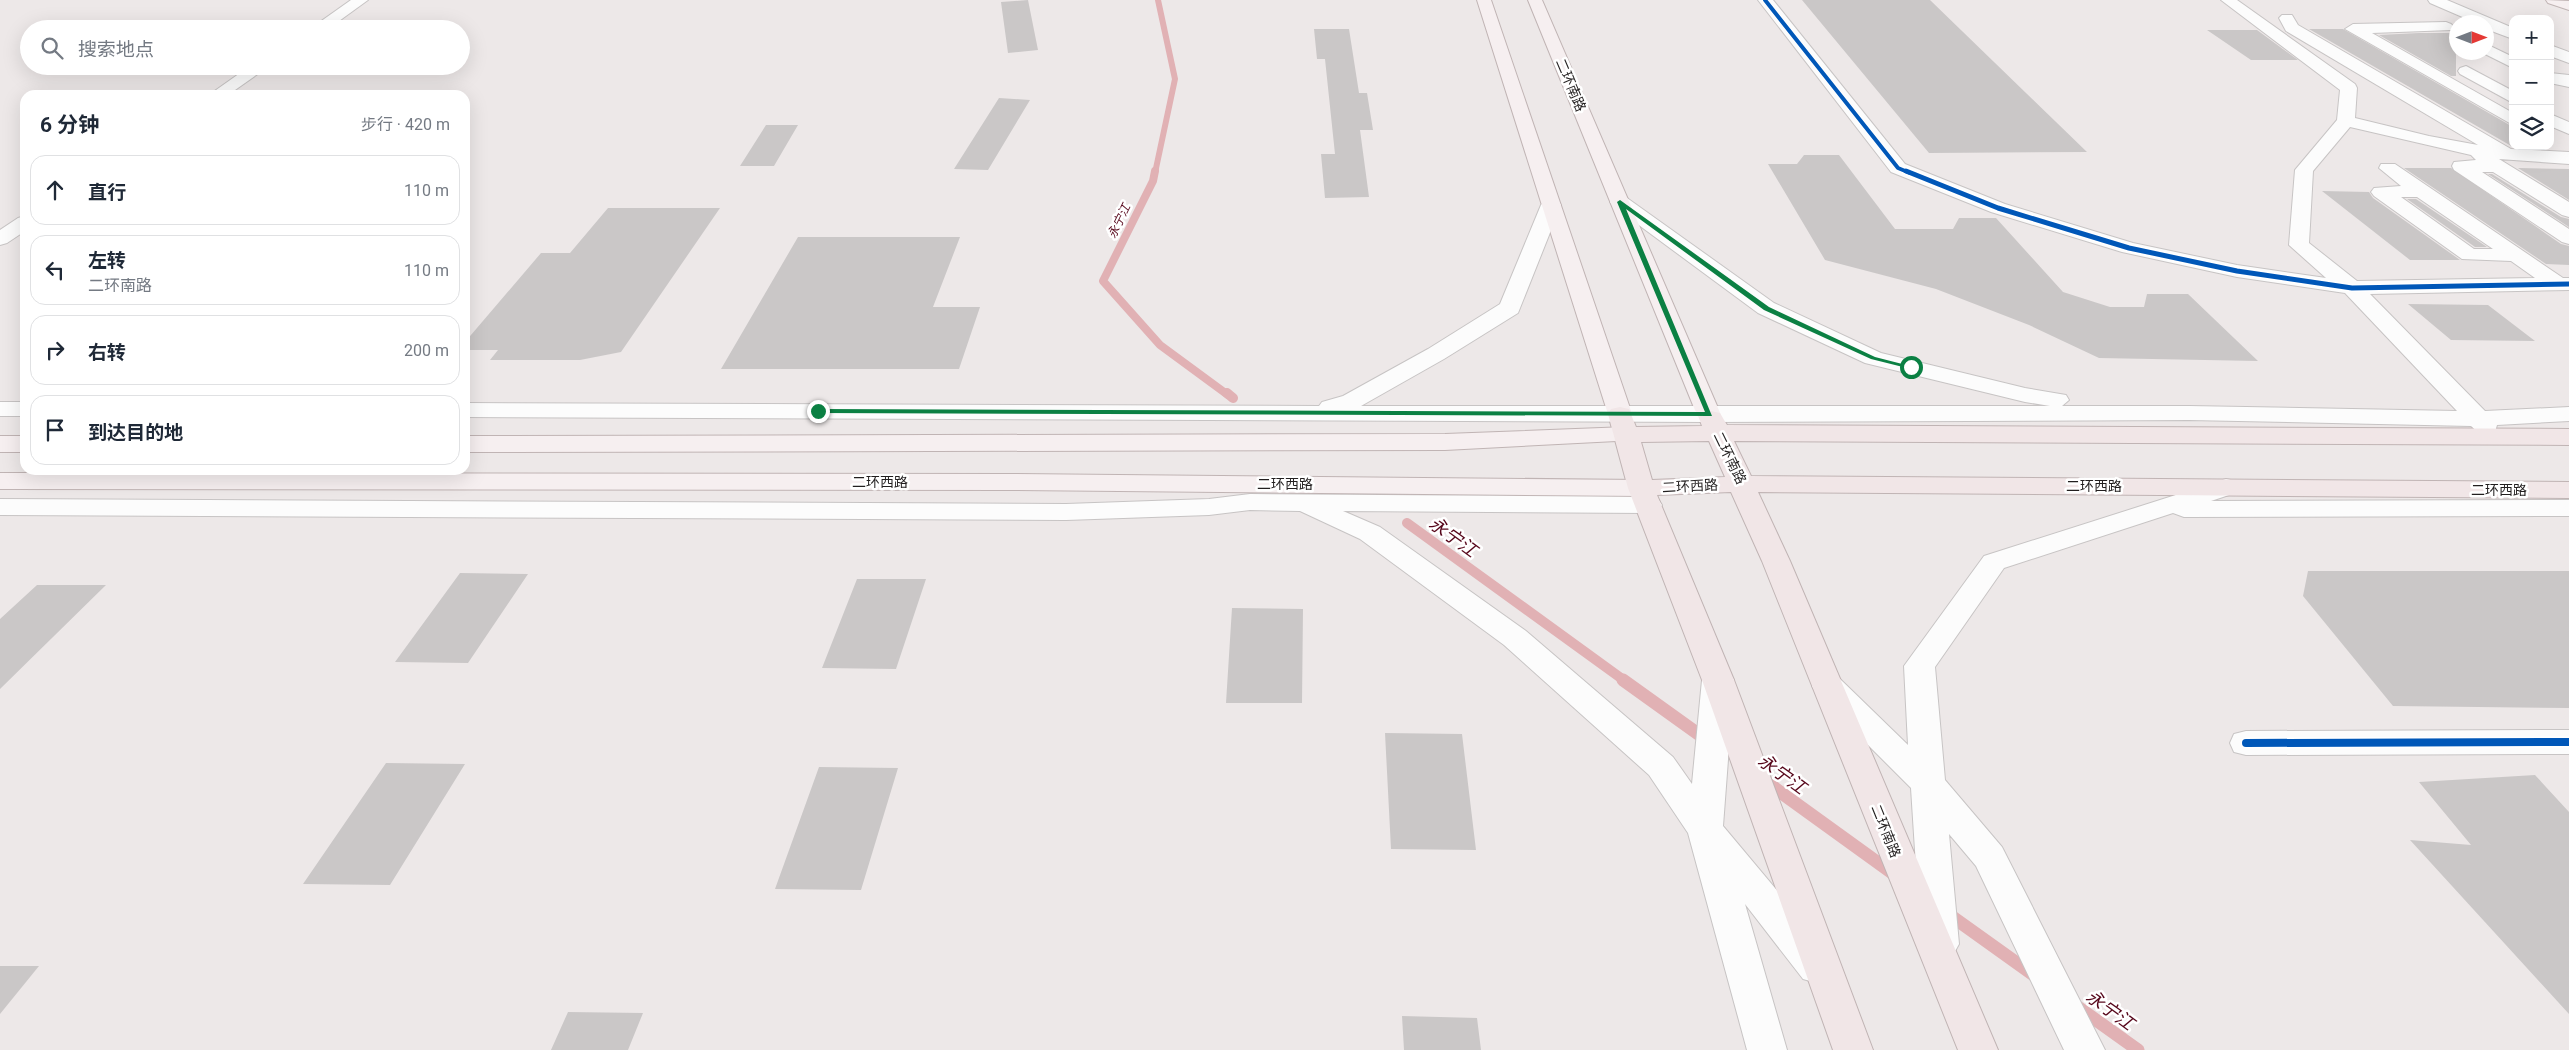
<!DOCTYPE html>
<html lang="zh">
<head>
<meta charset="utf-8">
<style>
  :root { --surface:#fff; --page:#f6f6f7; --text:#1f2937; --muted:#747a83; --line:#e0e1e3 }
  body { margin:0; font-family:Roboto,"Noto Sans SC",sans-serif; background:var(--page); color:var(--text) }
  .controls { position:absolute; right:15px; top:15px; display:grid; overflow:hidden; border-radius:10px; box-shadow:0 5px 20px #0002 }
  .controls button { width:45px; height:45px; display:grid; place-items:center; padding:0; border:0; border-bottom:1px solid var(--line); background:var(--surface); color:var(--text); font:25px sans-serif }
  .compass { position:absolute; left:2449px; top:15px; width:45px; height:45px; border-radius:50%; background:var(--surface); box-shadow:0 5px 20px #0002; rotate:90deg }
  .stop { position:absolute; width:15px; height:15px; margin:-11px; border:4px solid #0b8043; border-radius:50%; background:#fff }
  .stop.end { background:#0b8043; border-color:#fff; box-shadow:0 1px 5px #0008 }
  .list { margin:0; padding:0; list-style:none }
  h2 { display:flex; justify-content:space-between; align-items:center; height:65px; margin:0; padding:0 20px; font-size:21px }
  h2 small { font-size:16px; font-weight:400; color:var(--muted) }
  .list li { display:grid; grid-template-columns:32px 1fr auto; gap:15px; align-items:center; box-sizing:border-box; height:70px; margin:0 10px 10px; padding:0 10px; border:1px solid var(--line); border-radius:15px }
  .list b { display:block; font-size:19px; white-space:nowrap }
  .list p { margin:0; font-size:16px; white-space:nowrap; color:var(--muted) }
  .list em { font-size:16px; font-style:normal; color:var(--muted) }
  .icon { flex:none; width:28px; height:28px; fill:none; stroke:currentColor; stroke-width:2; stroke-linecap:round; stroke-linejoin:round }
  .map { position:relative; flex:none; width:2569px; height:1050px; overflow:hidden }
  .search { position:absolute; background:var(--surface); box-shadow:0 5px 20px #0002; left:20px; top:20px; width:450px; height:55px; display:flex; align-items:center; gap:12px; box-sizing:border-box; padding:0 18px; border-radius:28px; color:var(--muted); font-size:19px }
  .panel { position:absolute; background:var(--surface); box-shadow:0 5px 20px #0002; left:20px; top:90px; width:450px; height:385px; border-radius:15px }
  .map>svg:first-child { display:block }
</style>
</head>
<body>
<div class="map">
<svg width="2569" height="1050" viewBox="0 0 2569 1050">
  <rect width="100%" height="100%" fill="#ede8e8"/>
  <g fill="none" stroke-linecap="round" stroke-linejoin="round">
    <path stroke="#e1b1b4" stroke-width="6" d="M1155,173l20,-94 -17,-79"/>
    <path stroke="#e1b1b4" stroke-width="8" d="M1155,171l-2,10 -50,100 57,64 68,50"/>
    <path stroke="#e1b1b4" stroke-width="10" d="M1227,393l6,5
      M1407,523l218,158"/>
    <path stroke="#e1b1b4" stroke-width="13" d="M1623,680l85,61
      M1765,781l130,94
      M1947,913l88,63
      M2075,1005l63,45"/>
  </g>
  <path fill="#cac7c7" d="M1028,0l10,50 -30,3 -7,-51z
    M1802,0h128l157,152 -158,1z
    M1314,29h35l10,64h8l6,37h-13l9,67 -44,1 -4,-44h14l-10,-95h-8z
    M2309,29h34l170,98v20z
    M2207,30h50l41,30h-47z
    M2419,33h37v43h-5l-72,-41z
    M999,98l31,2 -42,70 -34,-1z
    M766,125h32l-24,41h-34z
    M1804,155h35l56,74h58l6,-11h37l67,74 47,15h34l3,-13h41l70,67 -159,-3 -70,-33 -93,-36 -111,-29 -57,-96h29z
    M2404,168h47l110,76 8,2v19l-23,-1z
    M2518,168l51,1v31z
    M2488,174h4l69,43 8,2v8z
    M2322,191l47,1 4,6 87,62h-50z
    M2407,199h9l71,48h-12z
    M608,208h112l-99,144 -41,8h-90l8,-10h-33v-8l76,-89h29z
    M798,237h162l-27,70h47l-21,62h-238z
    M2408,304l80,1 47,36 -84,-1z
    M2308,571h261v137l-176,-2 -90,-110z
    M460,573l68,1 -60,89 -73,-1z
    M857,579h69l-30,90 -74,-1z
    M37,585h69l-106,104v-70z
    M1232,608l71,1 -1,94h-76z
    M1385,733l77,1 14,116 -85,-1z
    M386,763l79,1 -75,121 -87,-1z
    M819,767l79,1 -37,122 -86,-1z
    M2535,775l34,37v202l-159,-174 61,5 -52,-63z
    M0,966h39l-39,48z
    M568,1012l75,1 -15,37h-77z
    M1402,1016l75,2 4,32h-77z"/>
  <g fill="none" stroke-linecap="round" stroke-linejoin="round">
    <g stroke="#c7c4c4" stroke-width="2">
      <path id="minor" d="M351,0h17l-40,29h-18z
        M1758,0h15l132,164 100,40 128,39 104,22 89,13 -37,-33 6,-75 42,-50 3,-30 -119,-90h16l118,84 2,4 -2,30 74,18 49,9 -192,-114 -7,-13 3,-3h10l6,10 213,124 58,3v12l-70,-5 70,43v15l-7,-2 -69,-43h-11l87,57v15l-7,-2 -108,-72 -2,-4 2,-4 22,-2 -5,-5 -121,-28 -37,44 -4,72 48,38 178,-3 -24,-17 -49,-2 -88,-63 -3,-4 3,-4 27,-2 -22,-18 2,-4h14l168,114h6v12l-199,4 115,117 84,-4v14l-72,4 -2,7c-10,3 -16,2 -24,-6l-282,-6 -480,2 -1244,-5v-14l854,3 3,-4 21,-6 85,-47 72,-45 41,-99 3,-4h14l3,4 -43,108 -74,46 -83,47h689l-25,-4 -160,-39 -107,-50 -145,-107 -3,-4 3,-4h14l147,105 107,50 144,35 41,7 3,5 -7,6h127l268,5 -112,-118 -108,-16 -115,-25 -131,-40 -100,-40zM2401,197h16l76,52h-19z
        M2428,0h19l66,28v11l-27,-10v-7h-12l-44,-19z
        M2446,22l5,2 3,3 -3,3 -79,3 141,80v12l-168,-96 8,-5z
        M2486,44l27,13v11l-32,-16h5z
        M2550,45l19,7v11l-19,-7z
        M250,66h19l-41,29h-19z
        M2466,66l47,25v12l-53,-29 -2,-3 2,-3z
        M2550,73l19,2v12l-19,-4z
        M2550,114l19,8v12l-19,-8z
        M25,216v15l-18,12 -7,2v-15l18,-12z
        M0,402h25v14h-25z
        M2226,479l9,2 4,6 -4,6 -24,8 358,-1v16l-385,1 -11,-4 -169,55 -69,99 10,113 57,67 103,203h-41l-88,-184 -27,-32 10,110 -6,11 -13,5 -13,-5 -6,-11 -10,-156 -94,-94 -5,-8 5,-8 11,-3 11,3 69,67 -4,-79 80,-110z
        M1250,494l398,3 10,2 4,6 -4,6 -10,2 -305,-2 37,16 146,104 147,126 19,27 10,-104 5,-8 11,-3 11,3 5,8 -11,146 108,129 5,12 -5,12 -14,4 -14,-4 -58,-75 42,146h-40l-59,-217 -39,-58 -145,-130 -144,-106 -60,-28 -50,-1 -41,5 -143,5 -1066,-5v-16l1066,5 143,-5z
        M2569,730v24l-323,1 -12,-3 -4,-9 4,-9 12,-3z"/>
    </g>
    <g stroke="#c0b4b4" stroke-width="2">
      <path id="major" d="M1477,0h14l141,414 -3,5 -9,2 -9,-2 -3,-5z
        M1528,0h14l179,415 -3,5 -9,2 -9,-2 -3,-5z
        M2546,0l23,1v9l-21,-7z
        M1627,427l9,3 4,5 -4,5 -191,10 -980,2v-16l980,-2z
        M0,436h25v16h-25z
        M0,473l1017,1 624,6 9,2 4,6 -4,6 -9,2 -624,-6 -1017,-1z"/>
    </g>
    <g stroke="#c0b4b4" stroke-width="2">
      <path id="highway" d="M1620,407l9,2 7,18 66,-1 -3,-8 3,-5 9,-2 9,2 7,12 842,4v16l-835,-4 17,35 818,6v16l-811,-6 32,69 208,489h-40l-196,-489 -31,-69 -74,3 77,185 139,370h-40l-131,-370 -74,-192 -20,-74 3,-5zM1709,441l16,36 -73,3 -11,-38z"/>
    </g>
    <use href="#minor" fill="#fcfcfc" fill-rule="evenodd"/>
    <use href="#major" fill="#f6eff0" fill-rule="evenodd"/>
    <use href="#highway" fill="#f1e6e7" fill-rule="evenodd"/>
    <g stroke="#fff" stroke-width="5.5">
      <path id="cycleway-far2" d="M1765,0l133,168 12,5"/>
    </g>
    <g stroke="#fff" stroke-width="8">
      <path id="cycleway-far1" d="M1906,171l92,37 131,40 108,23 115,17 217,-4"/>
    </g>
    <g stroke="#fff" stroke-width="11">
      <path id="cycleway" d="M2246,743l323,-1"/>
    </g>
    <use href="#cycleway-far2" stroke="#0057b8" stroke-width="4"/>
    <use href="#cycleway-far1" stroke="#0057b8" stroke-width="5"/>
    <use href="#cycleway" stroke="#0057b8" stroke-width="8"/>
  </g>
  <path fill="#0b8043" d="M1620,200l149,107 106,50 39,10 -3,2 -40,-10 -107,-49 -138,-101 86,207 -894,-3 -4,-2 4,-2 887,3 -88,-210z"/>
  <g text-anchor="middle" stroke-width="5" stroke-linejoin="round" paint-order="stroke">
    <g font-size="12" font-style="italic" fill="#56061a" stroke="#fff">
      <text transform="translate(1119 221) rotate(-64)" y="4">永宁江</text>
    </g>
    <g font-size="14" fill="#221f1f" stroke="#fff">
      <text transform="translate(1571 85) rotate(67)" y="5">二环南路</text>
      <text transform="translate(1730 458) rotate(64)" y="5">二环南路</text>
      <text x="880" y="487">二环西路</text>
      <text x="1285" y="489">二环西路</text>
      <text transform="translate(1690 486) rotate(-3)" y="5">二环西路</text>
      <text x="2094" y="491">二环西路</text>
      <text x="2499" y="495">二环西路</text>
      <text transform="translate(1886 831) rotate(68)" y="5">二环南路</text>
    </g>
    <g font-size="18" font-style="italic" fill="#56061a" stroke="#fff">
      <text transform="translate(1453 537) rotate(36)" y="6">永宁江</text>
      <text transform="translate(1782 774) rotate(36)" y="6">永宁江</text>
      <text transform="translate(2110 1010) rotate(36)" y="6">永宁江</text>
    </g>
  </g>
</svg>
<div class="controls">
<button>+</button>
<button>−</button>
<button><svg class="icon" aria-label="layers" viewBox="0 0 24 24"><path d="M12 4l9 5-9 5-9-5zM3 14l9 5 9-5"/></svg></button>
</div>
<svg class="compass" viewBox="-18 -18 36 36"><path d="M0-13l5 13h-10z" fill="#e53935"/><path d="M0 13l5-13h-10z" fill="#747a83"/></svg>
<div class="stop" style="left:1911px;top:367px"></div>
<div class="stop end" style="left:818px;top:411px"></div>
<div class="search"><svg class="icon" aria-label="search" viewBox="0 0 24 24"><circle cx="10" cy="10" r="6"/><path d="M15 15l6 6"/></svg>搜索地点</div>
<section class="panel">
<h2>6 分钟<small>步行 · 420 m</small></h2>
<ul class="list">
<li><svg class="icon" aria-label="ahead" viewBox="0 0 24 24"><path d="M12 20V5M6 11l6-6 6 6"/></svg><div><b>直行</b></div><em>110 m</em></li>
<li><svg class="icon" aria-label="left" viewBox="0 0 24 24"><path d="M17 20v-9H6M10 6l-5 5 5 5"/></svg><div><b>左转</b><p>二环南路</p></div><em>110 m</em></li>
<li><svg class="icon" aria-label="right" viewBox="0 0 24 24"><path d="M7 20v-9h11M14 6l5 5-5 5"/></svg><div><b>右转</b></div><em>200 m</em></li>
<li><svg class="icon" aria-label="arrive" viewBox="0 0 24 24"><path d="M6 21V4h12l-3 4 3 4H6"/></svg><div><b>到达目的地</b></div></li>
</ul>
</section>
</div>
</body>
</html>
